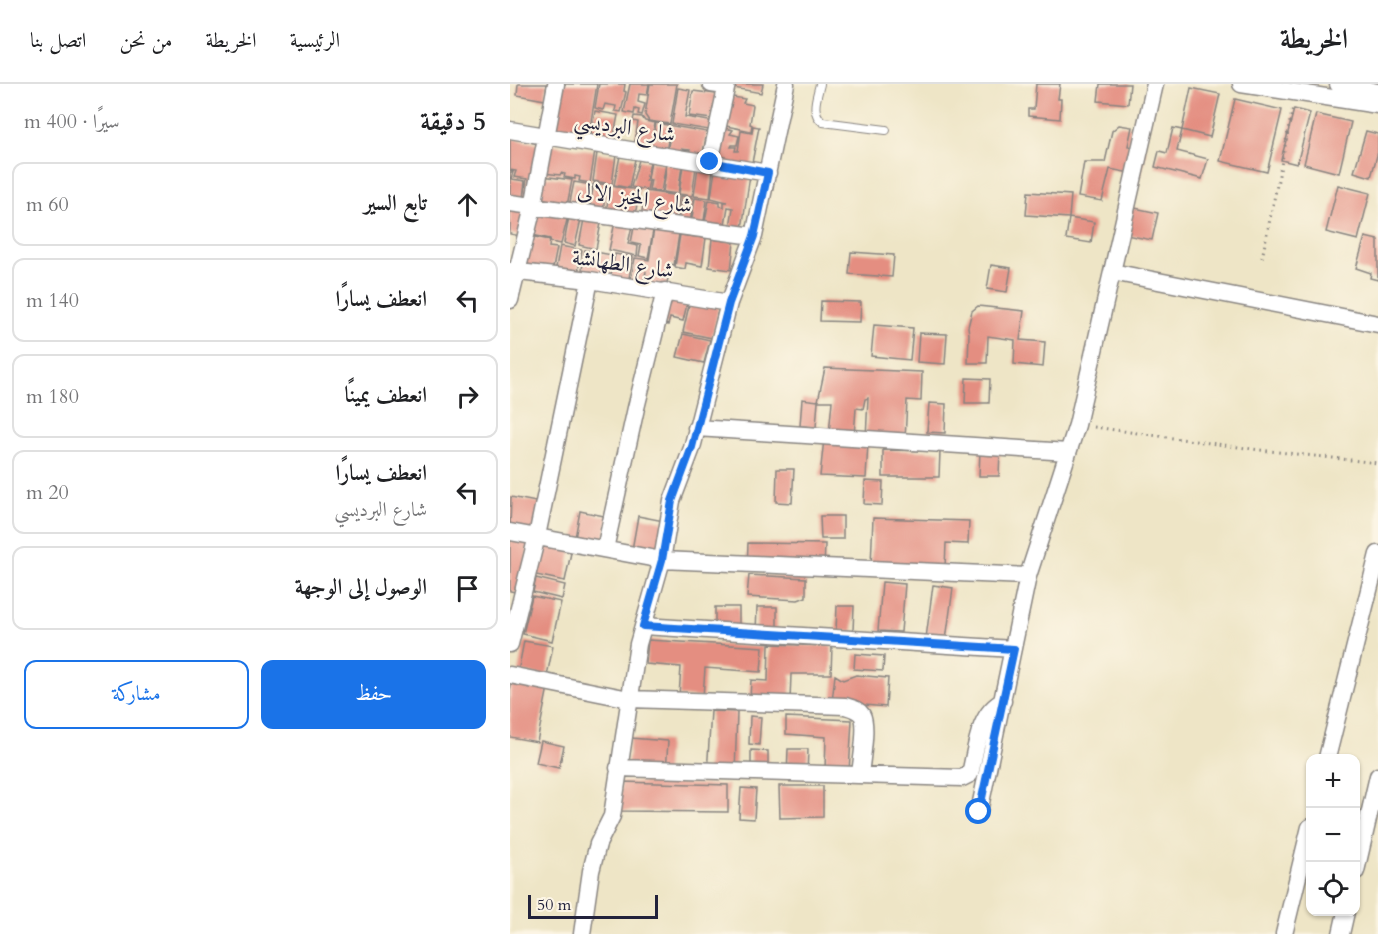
<!DOCTYPE html>
<html lang="ar">
<head>
<meta charset="utf-8">
<style>
  :root { --surface:#fff; --page:#f2f2f2; --text:#202124; --muted:#757577; --line:#e0e0e0; --accent:#1a73e8 }
  body { margin:0; font-family:Cardo,Amiri,serif; background:var(--page); color:var(--text); direction:rtl }
  .controls { position:absolute; right:18px; bottom:18px; display:grid; overflow:hidden; border-radius:12px; box-shadow:0 2px 4px #0004 }
  .controls button { width:54px; height:54px; display:grid; place-items:center; padding:0; border:0; border-bottom:2px solid var(--line); background:var(--surface); color:var(--text); font:30px sans-serif }
  .scale { position:absolute; left:18px; bottom:15px; width:130px; box-sizing:border-box; padding-left:6px; border:3px solid #22223b; border-top:0; font-size:16px; line-height:21px; white-space:nowrap; color:#22223b; -webkit-text-stroke:4px #fcf5e5; paint-order:stroke }
  .stop { position:absolute; width:18px; height:18px; margin:-14px; border:4px solid #1a73e8; border-radius:50%; background:#fff }
  .stop.end { background:#1a73e8; border-color:#fff; box-shadow:0 2px 6px #0008 }
  .list { margin:0; padding:0; list-style:none }
  h2 { display:flex; justify-content:space-between; align-items:center; height:78px; margin:0; padding:0 24px; font-size:26px }
  h2 small { font-size:20px; font-weight:400; color:var(--muted) }
  .list li { display:grid; grid-template-columns:39px 1fr auto; gap:18px; align-items:center; box-sizing:border-box; height:84px; margin:0 12px 12px; padding:0 12px; border:2px solid var(--line); border-radius:12px }
  .list b { display:block; font-size:22px; white-space:nowrap }
  .list p { margin:0; font-size:20px; white-space:nowrap; color:var(--muted) }
  .list em { font-size:20px; font-style:normal; color:var(--muted) }
  .actions { display:flex; gap:12px; padding:18px 24px }
  .actions a { flex:1; padding:14px 0; border:2px solid var(--accent); border-radius:12px; text-align:center; font-size:21px; color:var(--accent) }
  .actions .main { background:var(--accent); color:#fff }
  .icon { flex:none; width:33px; height:33px; fill:none; stroke:currentColor; stroke-width:2; stroke-linecap:round; stroke-linejoin:round }
  .map { position:relative; flex:none; width:868px; height:850px; overflow:hidden; direction:ltr }
  header { display:flex; align-items:center; gap:36px; box-sizing:border-box; height:84px; padding:0 30px; background:var(--surface); border-bottom:2px solid var(--line) }
  header strong { font-size:28px }
  nav { display:flex; gap:33px; margin-inline-start:auto; font-size:21px }
  main { display:flex }
  aside { flex:1; background:var(--surface) }
  .map>svg:first-child { display:block }
</style>
</head>
<body>
<header>
<strong>الخريطة</strong>
<nav><a>الرئيسية</a><a>الخريطة</a><a>من نحن</a><a>اتصل بنا</a></nav>
</header>
<main>
<div class="map">
<svg width="868" height="850" viewBox="0 0 868 850">
  <rect width="100%" height="100%" fill="#fcf5e5"/>
  <filter id="ink" filterUnits="userSpaceOnUse"><feTurbulence type="fractalNoise" baseFrequency=".0167" numOctaves="2"/><feDisplacementMap in="SourceGraphic" scale="12" xChannelSelector="R" yChannelSelector="G"/><feConvolveMatrix kernelMatrix="1 2 1 2 8 2 1 2 1" color-interpolation-filters="sRGB"/></filter>
  <filter id="wash" filterUnits="userSpaceOnUse"><feTurbulence type="fractalNoise" baseFrequency=".008" numOctaves="4" result="noise"/><feDisplacementMap in="SourceGraphic" scale="24" xChannelSelector="R" yChannelSelector="G"/><feGaussianBlur stdDeviation="1.35" result="paint"/><feColorMatrix in="noise" values="0 0 0 0 0 0 0 0 0 0 0 0 0 0 0 0 0 1.4 0 .05"/><feComposite in="paint" operator="in"/></filter>
  <g filter="url(#wash)">
    <rect width="100%" height="100%" fill="#eee5c6"/>
    <g id="blocks">
      <path fill="#e48e81" d="M8,0h29l-2,16 -28,-5z
        M49,0h38l-9,56 -40,-6z
        M89,0h26l-1,7 2,1 -5,20 -6,-1 1,-5 -11,-2 -2,6 -8,-2z
        M120,0h19l-2,11 -8,-1 -1,8 7,2 -3,11 -4,-1 1,-4 -4,-1 -1,5 -10,-2z
        M140,0h27l-7,40 -21,-3 -4,-6z
        M219,0h34l-2,9 -33,-6z
        M526,0h24l-2,15h3l-1,20 -32,-3v-7h6z
        M590,0h30l-2,20 -30,-3z
        M168,4l12,2 -5,27 30,5 -6,8 -37,-6z
        M681,4l29,6 -10,43 -28,-7 -5,21 31,8 -6,20 -47,-12 4,-16 8,2 6,-25 9,2z
        M183,7l23,3 -4,25 -23,-3z
        M217,12l18,3 -2,4 10,2 -3,19 2,1 -1,6 -30,-6z
        M725,15l47,11 -15,62 -47,-11z
        M784,25l16,4 -13,51 -16,-4z
        M85,27l23,4 -6,31 -23,-5z
        M806,30l35,8 -12,51 -35,-9z
        M124,32l8,1 3,4 10,2 -2,14 15,3 -2,13 -32,-6 4,-25 -5,-1z
        M146,39l51,9 -5,27 -13,-3 1,-6 -9,-1 -1,6 -13,-4 3,-15 -2,3 -9,-2 1,-3h-6z
        M609,41l13,2 -4,19 18,3 -5,26 -31,-6 -8,32 -24,-4 6,-35h21l7,-31z
        M243,42l6,1 -8,41 -37,-7 6,-34 13,3 -3,4 9,2 -2,9h-5l-1,2h5l-1,4h3l3,-20 11,2z
        M856,47l12,3v18l-7,25 -17,-5z
        M0,54l29,6 -10,55 -5,-1 3,-19 -13,-2 2,-6 -6,-1z
        M38,60l47,7 -5,32 -11,-2 1,-4 -5,-1v3l-11,-2 1,-3 -4,-1 -1,2 -16,-2z
        M87,69l19,2 -4,29 -19,-3z
        M110,72l15,3 -6,29 -15,-3z
        M129,76l11,2 -4,19h3l-2,9 -16,-3z
        M141,77l15,3 -5,28 -12,-2 2,-10 -3,-1z
        M157,79l15,2 -4,29 -15,-2z
        M173,82l13,1 -4,29 -13,-2z
        M188,83l15,2 -3,29 -16,-2z
        M205,86l35,5 -8,54 -12,-2 3,-19 -5,-1 -4,23 -20,-3 5,-27 11,2v4l4,1v-5h3l-16,-4z
        M0,88h3l-2,7 14,2 -2,17 -13,-2z
        M32,92l30,4 -5,26 -29,-5z
        M64,98l18,3 -4,25 -19,-3z
        M84,99l13,2 -4,26 -14,-2z
        M828,101l32,8 -12,47 -32,-8z
        M100,102l29,4 -4,27 -29,-4z
        M135,107l34,5 -3,27 -35,-5z
        M518,108l43,3 -2,23 -43,-3z
        M171,112l12,2 -3,27 -12,-2z
        M185,114l12,2 -4,27 -12,-2z
        M611,121l37,8 -6,27 -37,-7z
        M0,124l17,2 -7,26 -10,-2z
        M24,125l34,7 -7,28 -10,-2 -1,-3 -22,-5z
        M59,133l12,2 -6,27 -11,-3z
        M559,134l25,4 -3,21 -25,-4z
        M74,135l17,4 -5,26 -17,-4z
        M105,138l17,4 -4,18 10,2 -1,10 -28,-6z
        M124,143l19,4 -5,27 -9,-2 2,-11 -10,-2z
        M144,145l25,5 -5,31 -4,-1 -4,26 -22,-4 2,-15 -3,15 -13,-2 5,-26 14,2z
        M15,151l25,5 -1,7 8,1 -5,25 -33,-7z
        M170,151l26,3 -4,28 -16,-3 -1,6 -10,-2z
        M855,153l13,3v40l-8,-2 1,-5 -15,-5z
        M202,155l22,3 -3,28 -22,-3z
        M50,162l22,4 -5,27 -22,-4z
        M75,166l27,5 -5,25 -26,-4z
        M341,168l43,3 -2,22 -43,-3z
        M105,170l18,3 -5,26 -18,-3z
        M481,181l20,3 -4,24 -20,-3z
        M153,214l24,6 -4,17 -13,-3 -2,7 -10,-3z
        M180,217l29,6 -7,31 -29,-6z
        M311,217l40,1 -1,20 -40,-1z
        M468,222l46,5 -4,29 25,2 -2,25 -29,-3 1,-24 -27,-4 -1,27h-19l1,-29 -1,-7 4,-16z
        M364,241l39,3 -3,32 -39,-4z
        M409,249l28,1 -2,30 -28,-2z
        M173,250l27,6 -6,23 -27,-6z
        M315,284l97,4 -1,29 -14,-1 -2,40 -39,-2 2,-40 -3,1 -2,10 -7,-1 -2,28 -25,-2 3,-33h-14l-2,26 -16,-1 2,-27 16,2z
        M456,294l24,1 -1,24h-24z
        M419,319l17,1 -1,29 -18,-1z
        M314,355l44,4 -2,35 -46,-2z
        M373,366l57,1 -1,26h-56z
        M470,366h20l-1,26h-20z
        M267,385h17l-2,34 -16,-1z
        M355,397l18,1 -1,23 -18,-1z
        M1,413l30,6 -6,30 -25,-5z
        M70,427l29,6 -6,27 -28,-6z
        M128,432l26,5 -6,33 -26,-4z
        M310,432h23v23h-22z
        M363,434l96,3 -1,23 -22,-1 -1,25 -74,-3z
        M0,456l20,3 -10,50 -10,-2z
        M32,458l30,6 -7,33 -29,-6z
        M238,459l77,1 -1,25h-77z
        M239,491l57,3v19l-8,3 -51,-3z
        M26,494l29,7 -3,14 -29,-7z
        M372,498l23,2 -4,48 -23,-1z
        M423,501l20,3 -7,52 -20,-2z
        M22,512l29,6 -9,39 -29,-7z
        M327,522h17l-1,25h-17z
        M205,523h24v22h-24z
        M247,523h20v24h-21z
        M138,556l115,7 -2,25 -56,-4 -2,30 -24,-2 2,-29 -35,-3z
        M14,557l29,5 -6,30 -29,-4z
        M259,560l63,2 -1,28h-40l-1,27 -40,-2 1,-19 17,1z
        M345,570l29,2 -1,15 -29,-2z
        M325,591l8,5 13,-5 32,3 -2,29 -54,-5z
        M2,597l36,6 -11,55 -27,-5v-47z
        M201,627l26,1 -2,62 -28,-1z
        M240,632l11,1 -2,28 -10,-1z
        M276,633l66,3 -3,52 -24,-1 1,-34 -40,-3z
        M120,654l38,3 -2,31 -39,-3z
        M31,657l23,5 -5,22 -23,-5z
        M278,665h20l-1,27h-20z
        M241,666l17,1v25h-17z
        M111,698l107,3v27l-109,-1z
        M269,702h44v31l-43,1z
        M231,704l15,1 -2,30 -15,-1z"/>
    </g>
  </g>
  <g filter="url(#ink)">
    <use href="#blocks" fill-opacity="0" stroke="#888480" stroke-width="1.5"/>
    <g fill="none" stroke-linecap="round" stroke-linejoin="round">
      <g stroke="#888480" stroke-width="10">
        <path id="lane" d="M310,0c-3,13 -10,29 3,38l63,8"/>
      </g>
      <g stroke="#888480" stroke-width="19">
        <path id="street" d="M201,0l15,2
          M731,0l137,21
          M828,0l40,8
          M0,46l258,43
          M200,78l17,-78
          M0,119l244,33
          M0,187l80,9 139,23
          M602,188l266,52
          M0,216l23,-93 23,-123
          M186,344l372,24
          M0,448l152,28 366,16
          M95,465l31,-141 29,-117
          M133,542l370,23
          M0,560l27,-108 53,-256
          M0,591l119,24 216,7c7,2 13,3 17,9 6,11 -1,47 -2,60
          M817,674l51,-204
          M108,684l344,10 8,-4c6,-24 8,-61 33,-73
          M469,728l49,-236 49,-151 78,-341
          M846,787l22,-95
          M72,850l9,-63 7,-27 14,-28 26,-172 24,-84 10,-59 20,-53 37,-145 25,-67 32,-152
          M774,850l26,-107
          M831,850l5,-22"/>
      </g>
      <path stroke="#888480" stroke-width="3" stroke-dasharray="1.5 4.5" stroke-linecap="butt" d="M752,174l31,-151
        M584,343l166,23 118,13"/>
      <use href="#lane" stroke="#fff" stroke-width="8"/>
      <use href="#street" stroke="#fff" stroke-width="16"/>
    </g>
  </g>
  <g fill="none" stroke-linecap="round" stroke-linejoin="round" filter="url(#ink)">
    <path stroke="#1a73e8" stroke-width="8" d="M200,78l58,11 -14,63 -25,67 -37,144 -20,54 -10,59 -19,66 371,23 -35,163"/>
  </g>
  <g text-anchor="middle" stroke-width="4.5" stroke-linejoin="round" paint-order="stroke">
    <g font-size="22" fill="#22223b" stroke="#fcf5e5">
      <text transform="translate(115 42) rotate(9)" y="8">شارع البرديسي</text>
      <text transform="translate(125 113) rotate(8)" y="8">شارع المخبز الالى</text>
      <text transform="translate(113 179) rotate(8)" y="8">شارع الطهانشة</text>
    </g>
  </g>
</svg>
<div class="controls">
<button>+</button>
<button>−</button>
<button><svg class="icon" aria-label="locate" viewBox="0 0 24 24"><circle cx="12" cy="12" r="6"/><path d="M12 2v4M12 18v4M2 12h4M18 12h4"/></svg></button>
</div>
<div class="scale">50 m</div>
<div class="stop" style="left:469px;top:728px"></div>
<div class="stop end" style="left:200px;top:78px"></div>
</div>
<aside>
<h2>5 دقيقة<small>سيرًا · 400 m</small></h2>
<ul class="list">
<li><svg class="icon" aria-label="ahead" viewBox="0 0 24 24"><path d="M12 20V5M6 11l6-6 6 6"/></svg><div><b>تابع السير</b></div><em>60 m</em></li>
<li><svg class="icon" aria-label="left" viewBox="0 0 24 24"><path d="M17 20v-9H6M10 6l-5 5 5 5"/></svg><div><b>انعطف يسارًا</b></div><em>140 m</em></li>
<li><svg class="icon" aria-label="right" viewBox="0 0 24 24"><path d="M7 20v-9h11M14 6l5 5-5 5"/></svg><div><b>انعطف يمينًا</b></div><em>180 m</em></li>
<li><svg class="icon" aria-label="left" viewBox="0 0 24 24"><path d="M17 20v-9H6M10 6l-5 5 5 5"/></svg><div><b>انعطف يسارًا</b><p>شارع البرديسي</p></div><em>20 m</em></li>
<li><svg class="icon" aria-label="arrive" viewBox="0 0 24 24"><path d="M6 21V4h12l-3 4 3 4H6"/></svg><div><b>الوصول إلى الوجهة</b></div></li>
</ul>
<div class="actions"><a class="main">حفظ</a><a>مشاركة</a></div>
</aside>
</main>
</body>
</html>
